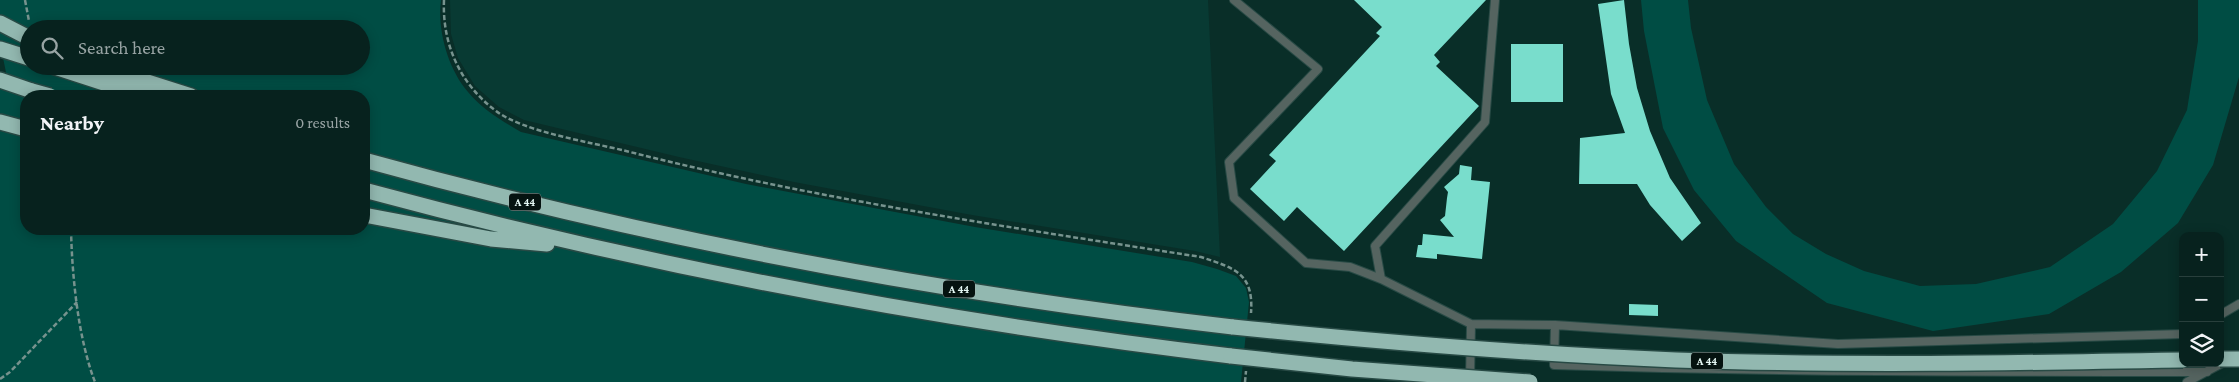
<!DOCTYPE html>
<html lang="en">
<head>
<meta charset="utf-8">
<style>
  :root { --surface:#07221e; --page:#102a27; --text:#f1f3f6; --muted:#98a4a4; --line:#283f3c }
  body { margin:0; font-family:"Crimson Pro",serif; background:var(--page); color:var(--text) }
  .controls { position:absolute; right:15px; bottom:15px; display:grid; overflow:hidden; border-radius:10px; box-shadow:0 2px 12px #0003 }
  .controls button { width:45px; height:45px; display:grid; place-items:center; padding:0; border:0; border-bottom:1px solid var(--line); background:var(--surface); color:var(--text); font:25px sans-serif }
  .list { margin:0; padding:0; list-style:none }
  h2 { display:flex; justify-content:space-between; align-items:center; height:65px; margin:0; padding:0 20px; font-size:21px }
  h2 small { font-size:16px; font-weight:400; color:var(--muted) }
  .icon { flex:none; width:28px; height:28px; fill:none; stroke:currentColor; stroke-width:2; stroke-linecap:round; stroke-linejoin:round }
  .map { position:relative; flex:none; width:2239px; height:382px; overflow:hidden }
  .search { position:absolute; background:var(--surface); box-shadow:0 2px 12px #0003; left:20px; top:20px; width:350px; height:55px; display:flex; align-items:center; gap:12px; box-sizing:border-box; padding:0 18px; border-radius:28px; color:var(--muted); font-size:19px }
  .panel { position:absolute; background:var(--surface); box-shadow:0 2px 12px #0003; left:20px; top:90px; width:350px; height:145px; border-radius:20px }
  .map>svg:first-child { display:block }
</style>
</head>
<body>
<div class="map">
<svg width="2239" height="382" viewBox="0 0 2239 382">
  <rect width="100%" height="100%" fill="#092e28"/>
  <path fill="#083a33" d="M450,0h758l12,257 -25,-6 -223,-36 -178,-33 -115,-25 -155,-37 -25,-13 -24,-21 -17,-28 -7,-24z"/>
  <path fill="#004d44" fill-rule="evenodd" d="M0,0h441c-4,30 7,69 27,92 14,17 34,29 53,40l225,52 229,43 217,35 25,7 19,7 10,12 3,14 -8,80h-1241v-251l18,4 -3,-14 -15,-5v-27l10,3 -10,-49zM29,29h332v37h-332zM26,96h338v133h-338z
    M1641,0h47l3,28 16,72 27,64 32,43 27,27 33,20 38,17 56,15 56,-2 74,-17 63,-43 44,-53 30,-61 11,-69v-41h41v77l-26,88 -35,58 -57,49 -72,42 -116,17 -106,-28 -91,-62 -42,-51 -31,-62 -19,-97z"/>
  <path fill="#79ddcc" d="M1354,0h132l-52,55 6,7 -4,4 43,40 -135,145 -47,-44 -13,14 -34,-32 26,-28 -7,-6 111,-119 -4,-3 6,-6z
    M1624,0l5,44 8,44 13,43 20,47 31,45 -19,18 -32,-36 -13,-21h-58l1,-46 45,-5 -14,-39 -13,-90z
    M1511,44h52v58h-52z
    M1460,165l12,2 -1,13 19,2 -8,77 -45,-5v5l-21,-2 2,-12h4l1,-11 31,3 -14,-17 5,-4 2,-18 1,-6 -4,-5 15,-13z
    M1629,304l29,1v11l-29,-1z"/>
  <g fill="none" stroke-linecap="round" stroke-linejoin="round">
    <g stroke="#284a45" stroke-width="10">
      <path id="service" d="M1234,0l84,69 -89,93 5,36 72,65 44,4 31,12 90,45 -1,56
        M1381,279l-6,-33 110,-124 10,-122
        M2220,315l19,-11
        M1471,324l84,1 283,19 345,-10
        M1555,325l-1,40c218,7 435,7 653,7
        M2187,382l39,-21"/>
    </g>
    <g stroke="#284a45" stroke-width="18">
      <path id="motorway" d="M0,23l29,15
        M0,49l29,9
        M52,66l92,30
        M97,66l94,30
        M0,80l32,11
        M0,122l26,7
        M364,160c284,79 575,133 869,167
        M364,190c285,77 574,131 867,166
        M364,215l127,24 56,5"/>
    </g>
    <path stroke="#77938e" stroke-width="2.5" stroke-dasharray="5 2.5" stroke-linecap="butt" d="M25,0l4,21
      M444,0c-2,44 16,84 52,111 28,21 94,31 130,40 189,48 382,76 575,106 33,11 53,16 50,56
      M71,229c1,47 7,109 24,153
      M0,379l10,-7 67,-70
      M1245,382l1,-11"/>
    <use href="#service" stroke="#556460" stroke-width="8"/>
    <use href="#motorway" stroke="#92b8b0" stroke-width="15"/>
    <g stroke="#284a45" stroke-width="18" stroke-linecap="butt">
      <path id="motorway-bridge" d="M32,91l18,5
        M1233,327c147,15 295,27 443,33 169,6 338,3 507,0
        M1231,356l121,13 178,13
        M2220,359h19"/>
    </g>
    <use href="#motorway-bridge" stroke="#92b8b0" stroke-width="15"/>
  </g>
  <g text-anchor="middle" stroke-width="5" stroke-linejoin="round" paint-order="stroke">
    <g fill="#051310" stroke="#a2b3b0" stroke-width="1">
      <rect x="509" y="193.5" width="32" height="17" rx="4"/>
      <rect x="943" y="280.5" width="32" height="17" rx="4"/>
      <rect x="1691" y="352.5" width="32" height="17" rx="4"/>
    </g>
    <g font-size="11" font-weight="bold" fill="#e5f8f4">
      <text x="525" y="206">A 44</text>
      <text x="959" y="293">A 44</text>
      <text x="1707" y="365">A 44</text>
    </g>
  </g>
</svg>
<div class="controls">
<button>+</button>
<button>−</button>
<button><svg class="icon" aria-label="layers" viewBox="0 0 24 24"><path d="M12 4l9 5-9 5-9-5zM3 14l9 5 9-5"/></svg></button>
</div>
<div class="search"><svg class="icon" aria-label="search" viewBox="0 0 24 24"><circle cx="10" cy="10" r="6"/><path d="M15 15l6 6"/></svg>Search here</div>
<section class="panel">
<h2>Nearby<small>0 results</small></h2>
<ul class="list">
</ul>
</section>
</div>
</body>
</html>
